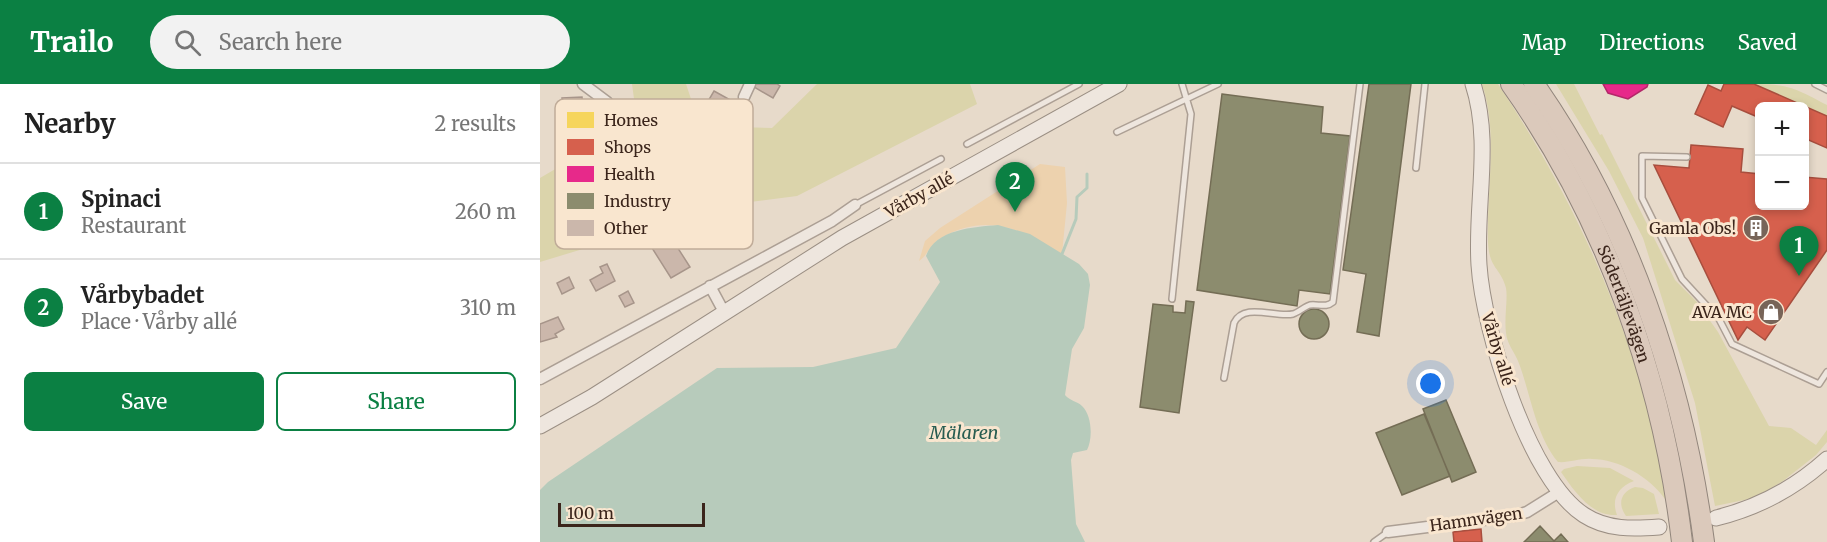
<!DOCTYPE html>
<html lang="en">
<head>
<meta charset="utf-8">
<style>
  :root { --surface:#fff; --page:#f2f2f2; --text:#222; --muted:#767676; --line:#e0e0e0; --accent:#0b8043 }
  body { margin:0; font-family:Merriweather,serif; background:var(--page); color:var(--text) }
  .controls { position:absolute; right:18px; top:18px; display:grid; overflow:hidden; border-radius:9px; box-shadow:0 3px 9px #0003 }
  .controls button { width:54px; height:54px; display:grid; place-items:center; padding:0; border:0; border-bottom:2px solid var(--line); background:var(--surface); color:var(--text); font:30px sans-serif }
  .scale { position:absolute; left:18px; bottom:15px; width:147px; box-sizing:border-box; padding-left:6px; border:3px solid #3b251b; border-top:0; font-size:16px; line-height:21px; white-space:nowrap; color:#3b251b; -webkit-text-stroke:4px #f9e6cf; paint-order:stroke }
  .you { position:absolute; left:891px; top:300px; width:21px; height:21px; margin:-15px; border:4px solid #fff; border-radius:50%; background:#1a73e8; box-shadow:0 0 0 9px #1a73e833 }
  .badge { display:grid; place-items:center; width:39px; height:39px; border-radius:50%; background:var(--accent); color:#fff; font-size:20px; font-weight:700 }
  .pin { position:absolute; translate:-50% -50px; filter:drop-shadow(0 2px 3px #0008) }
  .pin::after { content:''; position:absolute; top:32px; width:21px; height:18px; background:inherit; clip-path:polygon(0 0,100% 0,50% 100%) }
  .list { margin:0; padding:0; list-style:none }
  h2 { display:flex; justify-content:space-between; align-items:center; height:78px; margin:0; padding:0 24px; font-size:26px }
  h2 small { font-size:20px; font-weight:400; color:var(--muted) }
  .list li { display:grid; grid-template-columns:39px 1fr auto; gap:18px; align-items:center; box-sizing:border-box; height:96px; padding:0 24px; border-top:2px solid var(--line) }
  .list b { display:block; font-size:22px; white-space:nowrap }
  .list p { margin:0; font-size:20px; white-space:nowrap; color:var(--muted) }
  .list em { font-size:20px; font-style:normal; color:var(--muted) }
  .actions { display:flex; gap:12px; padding:18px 24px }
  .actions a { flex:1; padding:14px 0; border:2px solid var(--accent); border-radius:9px; text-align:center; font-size:21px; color:var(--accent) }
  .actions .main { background:var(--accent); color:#fff }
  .icon { flex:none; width:33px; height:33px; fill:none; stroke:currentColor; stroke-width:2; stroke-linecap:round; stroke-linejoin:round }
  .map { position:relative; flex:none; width:1287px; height:458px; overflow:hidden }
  header { display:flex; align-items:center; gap:36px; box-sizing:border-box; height:84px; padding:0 30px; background:var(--accent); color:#fff }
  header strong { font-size:28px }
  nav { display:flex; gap:33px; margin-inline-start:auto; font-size:21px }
  .search { width:420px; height:54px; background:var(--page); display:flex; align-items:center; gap:15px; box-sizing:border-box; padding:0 21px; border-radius:33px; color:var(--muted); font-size:22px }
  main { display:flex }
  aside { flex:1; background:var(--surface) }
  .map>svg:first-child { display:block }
</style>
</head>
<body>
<header>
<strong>Trailo</strong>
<div class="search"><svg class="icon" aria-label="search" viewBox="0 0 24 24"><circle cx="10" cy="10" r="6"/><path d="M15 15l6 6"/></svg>Search here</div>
<nav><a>Map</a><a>Directions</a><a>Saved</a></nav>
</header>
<main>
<aside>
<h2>Nearby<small>2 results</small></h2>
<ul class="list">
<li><span class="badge">1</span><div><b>Spinaci</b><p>Restaurant</p></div><em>260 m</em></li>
<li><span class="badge">2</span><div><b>Vårbybadet</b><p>Place · Vårby allé</p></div><em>310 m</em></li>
</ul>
<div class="actions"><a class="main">Save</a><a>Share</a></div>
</aside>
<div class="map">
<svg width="1287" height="458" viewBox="0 0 1287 458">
  <rect width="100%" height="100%" fill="#e7daca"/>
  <path fill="#dbd4ab" d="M92,0h54l14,42 72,2 45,-44h153l7,20 -180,92 -71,9 -74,3 -56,37 -56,17v-84l97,-57z
    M942,0h16c72,108 127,226 156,352 4,19 14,44 11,63 -15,-22 -47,-40 -73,-40 -12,-1 -23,4 -34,3 -23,-28 -27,-68 -40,-101 -4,-10 -11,-17 -12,-28 -2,-15 2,-34 0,-45 -5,-20 -17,-19 -18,-46 -2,-53 11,-107 -6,-158z
    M1016,0h18l26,51 2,-1 73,146 21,21 22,31 51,94 22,2 25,17 11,-15v12l-11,13 -33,26 -29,17 -39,8 -20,-103 -52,-165 -34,-67z
    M1214,0c36,0 42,5 73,21v11z
    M1037,382l33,2 24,13c-16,6 -23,18 -17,34 -25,2 -43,-24 -56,-43l3,-3z
    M1095,403l8,1 11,6 5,20 -33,2c-9,-13 -5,-24 9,-29z"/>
  <path fill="#edd2ae" d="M500,80l25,3 2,36 -5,51c-41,-25 -75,-42 -121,-16 -11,6 -13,17 -22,23l6,-20 15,-13z"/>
  <path fill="#b7cbbb" d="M458,141l32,9 49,30 9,10 2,11 -6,43 -12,21 -7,46c5,6 12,6 17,11 10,9 11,33 5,44l-14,3 -2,7 5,64 9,18h-545v-52l8,-8 169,-114 96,-1 83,-19 44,-66 -14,-26c9,-27 48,-29 72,-31z"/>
  <path fill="#d6604d" stroke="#a84e3e" stroke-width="1.5" d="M1184,0h30l73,32v32l-23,-10v-32h-44v12l-28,-12 -9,21 -28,-13 13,-29 13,6z
    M1151,61l52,4 -2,23 19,2v32h44v-29l23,2v71l-62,90 -18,-13 -9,13 -84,-175 35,3z
    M941,445l1,13h-28l-1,-10z"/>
  <path fill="#e7298a" stroke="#b32869" stroke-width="1.5" d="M1063,0h45l-1,3 -19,12 -20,-6z"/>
  <path fill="#8c8c6e" stroke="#746d55" stroke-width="1.5" d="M829,0h42l-32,252 -22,-4 9,-58 -23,-4z
    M682,10l101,13 -2,26 29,3 -20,158 -31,-4 -2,16 -100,-16z
    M646,217l8,1 -15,111 -39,-6 13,-103 20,2v6l12,1z
    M759 240a15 15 0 1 1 30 0a15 15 0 1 1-30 0Z
    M906,316l30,72 -24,10 -29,-73z
    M884,330l26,62 -48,19 -26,-62z
    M1000,442l14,15 7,-7 7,8h-44z"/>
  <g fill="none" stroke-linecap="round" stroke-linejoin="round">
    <path stroke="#b7cbbb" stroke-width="3" d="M522,170l14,-35 1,-22 10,-9v-14"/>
  </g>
  <path fill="#cbb7ab" stroke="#a7958a" stroke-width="1.5" d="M215,0h22l3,2 -7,12 -19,-11z
    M174,7l20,11 -7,12 -20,-11z
    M42,13l1,14 -20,1 -1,-14z
    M125,144l25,39 -19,11 -24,-38z
    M67,180l8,17 -19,10 -6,-11 13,-7 -3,-6z
    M29,193l5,11 -12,6 -5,-11z
    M88,207l6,12 -9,4 -6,-11z
    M18,233l6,12 -9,5 2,3 -17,5v-18z"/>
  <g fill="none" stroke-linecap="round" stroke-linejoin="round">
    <g stroke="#ac9f94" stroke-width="8">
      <path id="lane" d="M1275,0l12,6
        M577,48l101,-48
        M427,60l112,-60
        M1147,73l-45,-1v42l40,81 37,40 13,25 87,40 8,-12
        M876,84l9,-84
        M315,121l86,-46
        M632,215l19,-185 -9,-30
        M684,294l10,-55c10,-21 41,-5 59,-9 6,-2 11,-7 17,-9 9,-1 16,3 23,-3l27,-218
        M834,458l14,-10"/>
    </g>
    <g stroke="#ac9f94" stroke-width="13">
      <path id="street" d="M43,0l24,18 13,26
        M204,13l6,-13
        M170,202l14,26
        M0,295l292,-158 23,-16
        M848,448l126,-16 13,-4 32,-20"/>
    </g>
    <g stroke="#9b8f84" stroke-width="17">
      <path id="secondary" d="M933,0c19,58 2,121 6,181 4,64 50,215 105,250 23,15 49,14 75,12
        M0,342l52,-29 250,-159 277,-154
        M1176,434c41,-10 80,-31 111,-59"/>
    </g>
    <g stroke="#91857b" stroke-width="22">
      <g id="highway">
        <path id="s1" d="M971,0c95,134 152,296 171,458"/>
        <path d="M994,0c94,134 149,297 170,458"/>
      </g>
    </g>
    <use href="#lane" stroke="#eee6de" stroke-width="5"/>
    <use href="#street" stroke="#eee6de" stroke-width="10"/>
    <use href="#secondary" stroke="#eee6de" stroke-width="15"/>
    <use href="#highway" stroke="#dbc9bb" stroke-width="20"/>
  </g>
  <defs>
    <g id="building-disc" transform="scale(1.35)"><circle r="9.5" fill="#776458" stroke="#f9e6cf"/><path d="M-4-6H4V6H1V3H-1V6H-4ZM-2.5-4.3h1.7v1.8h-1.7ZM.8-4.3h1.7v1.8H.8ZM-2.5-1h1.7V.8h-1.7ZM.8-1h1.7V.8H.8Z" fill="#fff"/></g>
    <g id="shop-disc" transform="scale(1.35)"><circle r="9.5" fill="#776458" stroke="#f9e6cf"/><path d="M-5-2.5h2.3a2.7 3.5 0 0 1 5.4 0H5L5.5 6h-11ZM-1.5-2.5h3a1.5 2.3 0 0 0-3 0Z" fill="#fff"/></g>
  </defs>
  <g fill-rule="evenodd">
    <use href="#building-disc" x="1216" y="144"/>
    <use href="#shop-disc" x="1231" y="228"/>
  </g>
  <g text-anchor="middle" stroke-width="6" stroke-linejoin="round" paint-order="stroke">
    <g font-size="16" fill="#3b251b" stroke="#f9e6cf">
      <text transform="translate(379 111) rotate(-29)" y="6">Vårby allé</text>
      <text dy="6" stroke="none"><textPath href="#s1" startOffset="248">Södertäljevägen</textPath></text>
      <text transform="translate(958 265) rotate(73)" y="6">Vårby allé</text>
      <text transform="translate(936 435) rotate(-8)" y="6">Hamnvägen</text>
    </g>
    <g font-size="16" fill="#3b251b" stroke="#f9e6cf" text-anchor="end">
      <text x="1196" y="150">Gamla Obs!</text>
      <text x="1212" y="234">AVA MC</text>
    </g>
    <g font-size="18" font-style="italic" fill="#285d51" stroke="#f9e6cf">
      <text x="424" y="355">Mälaren</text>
    </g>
  </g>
  <rect x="15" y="15" width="198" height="150" rx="9" fill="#f9e6cf" stroke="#c0ac99" stroke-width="1.5"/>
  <rect x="27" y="28" width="27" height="16" fill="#f6d55c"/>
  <rect x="27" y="55" width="27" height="16" fill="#d6604d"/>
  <rect x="27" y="82" width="27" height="16" fill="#e7298a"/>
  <rect x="27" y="109" width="27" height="16" fill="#8c8c6e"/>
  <rect x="27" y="136" width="27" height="16" fill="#cbb7ab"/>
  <g font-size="16" fill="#3b251b">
    <text x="64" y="42">Homes</text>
    <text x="64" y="69">Shops</text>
    <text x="64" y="96">Health</text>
    <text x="64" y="123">Industry</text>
    <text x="64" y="150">Other</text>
  </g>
</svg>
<div class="controls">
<button>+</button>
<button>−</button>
</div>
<div class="scale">100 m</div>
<div class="you"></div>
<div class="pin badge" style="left:1259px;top:192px">1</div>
<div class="pin badge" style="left:475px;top:128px">2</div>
</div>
</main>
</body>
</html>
